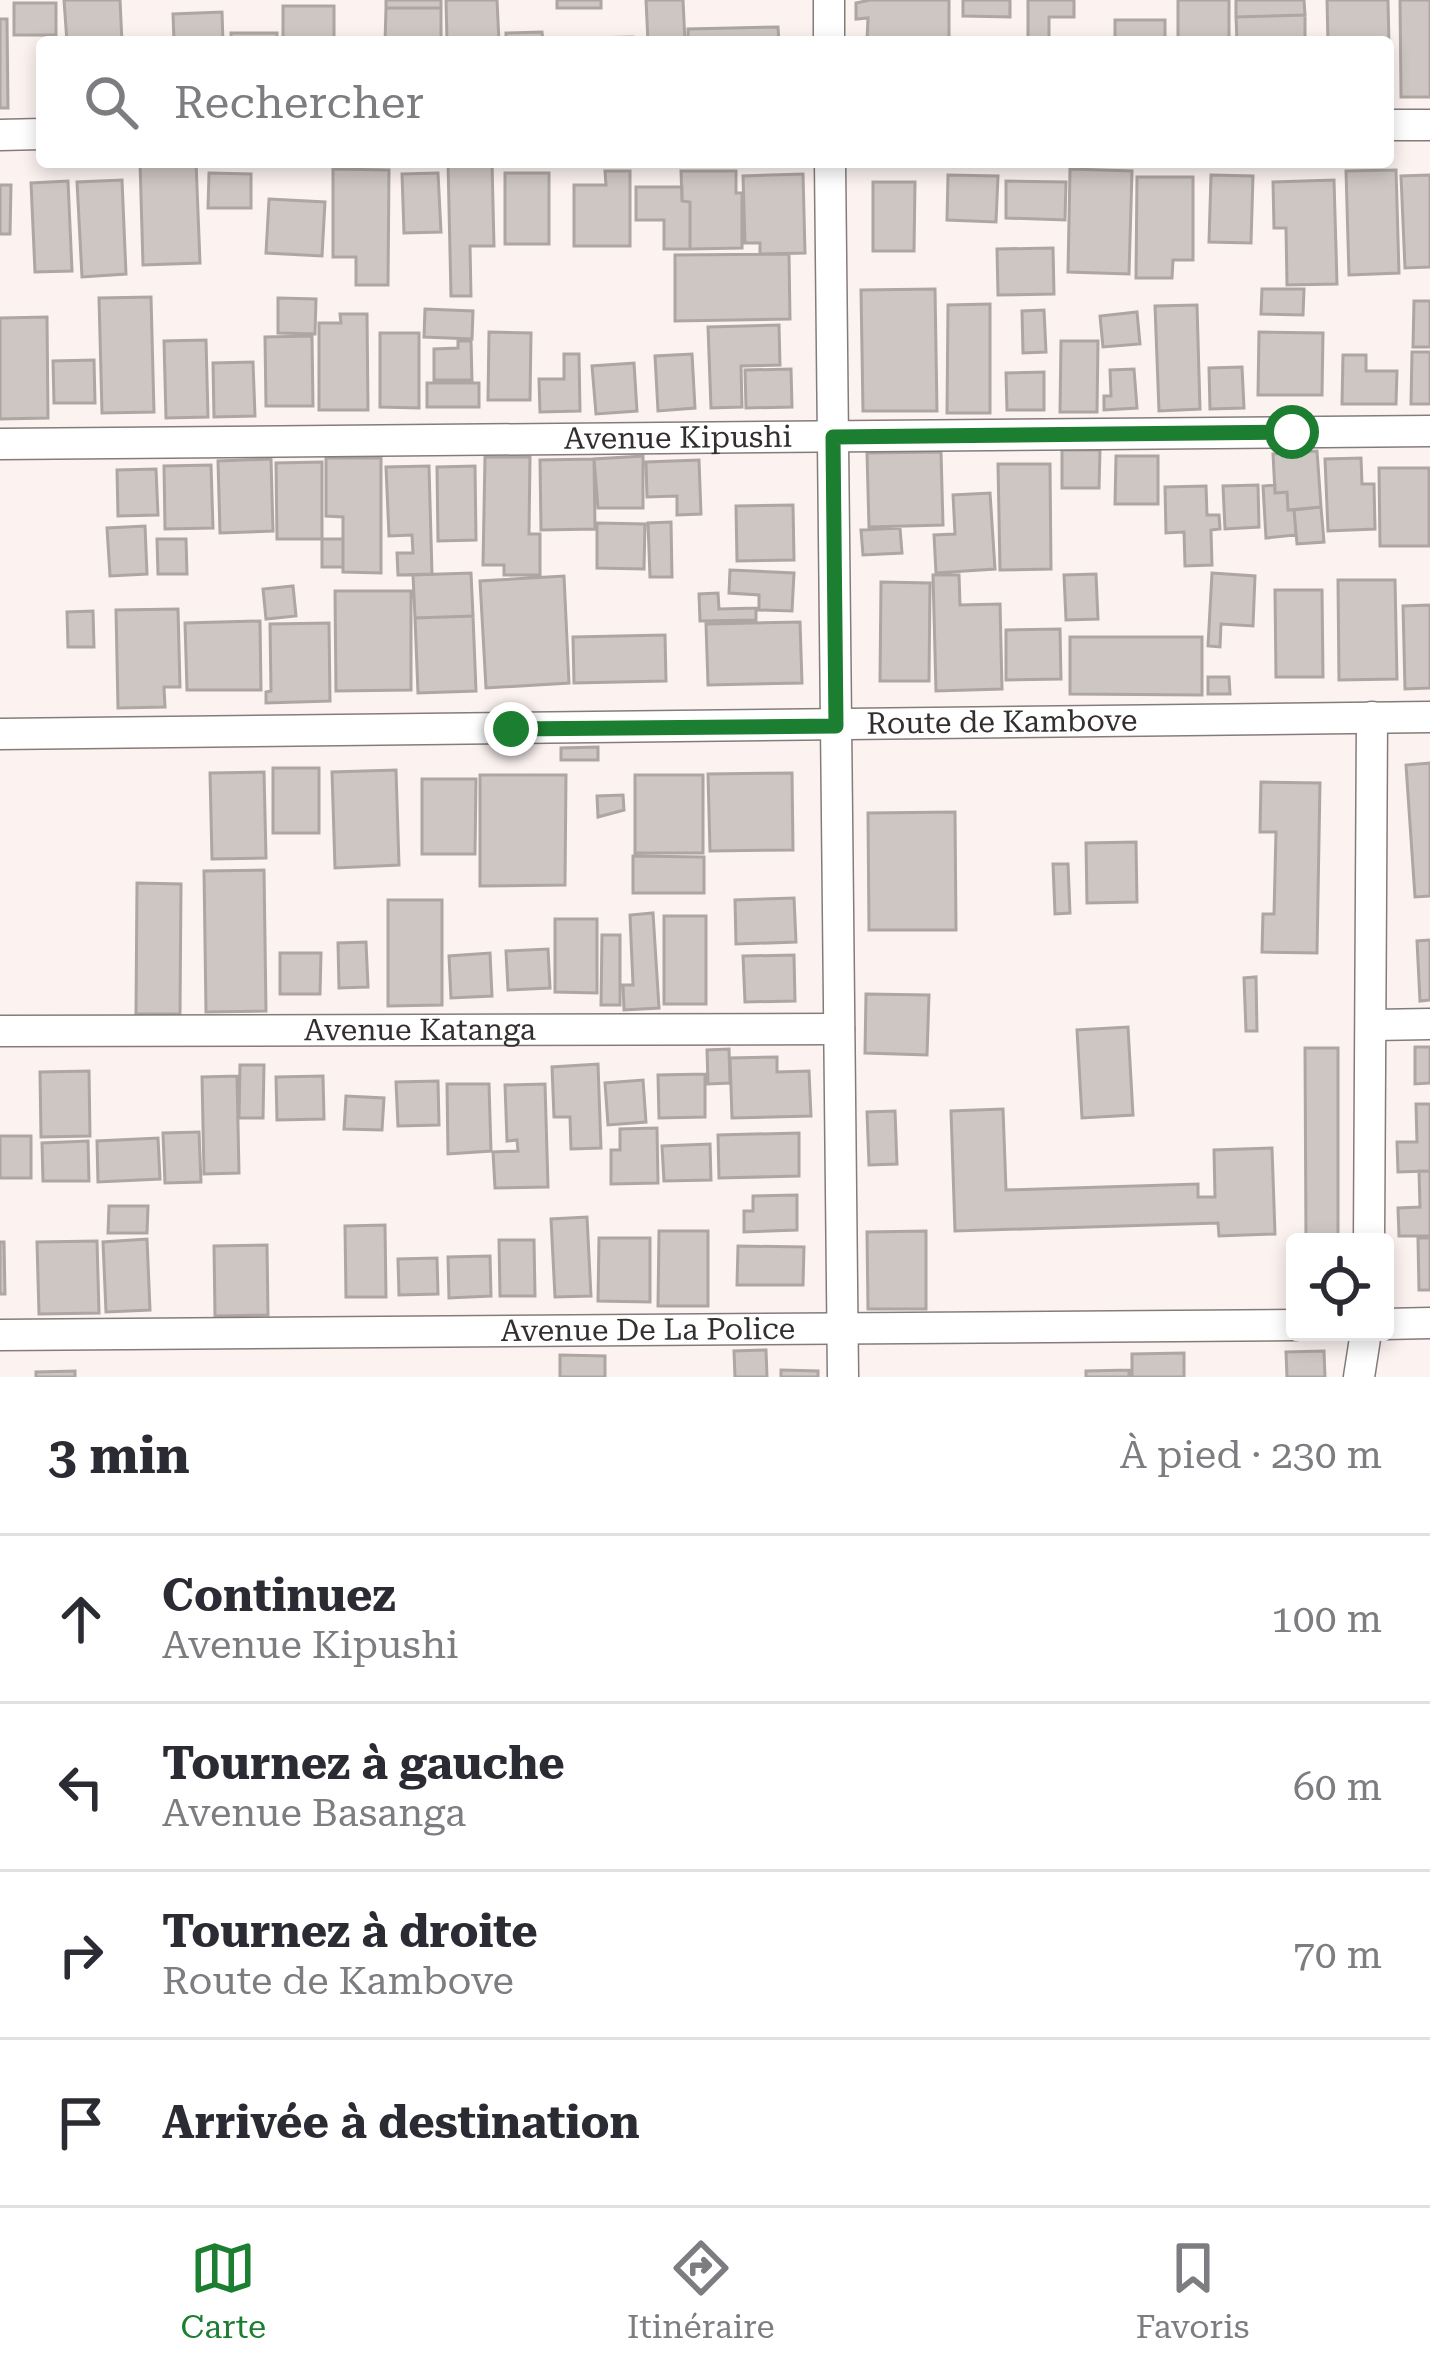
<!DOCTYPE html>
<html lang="fr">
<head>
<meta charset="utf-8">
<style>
  :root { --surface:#fff; --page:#f7f7f7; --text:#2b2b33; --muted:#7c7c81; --line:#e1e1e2; --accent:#1c7e30 }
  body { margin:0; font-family:"Roboto Serif",serif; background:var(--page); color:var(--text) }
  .controls { position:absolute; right:36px; bottom:36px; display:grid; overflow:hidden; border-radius:12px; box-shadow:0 6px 18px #0003 }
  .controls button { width:108px; height:108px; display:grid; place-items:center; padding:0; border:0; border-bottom:3px solid var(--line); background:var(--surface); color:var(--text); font:60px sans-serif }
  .stop { position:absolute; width:36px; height:36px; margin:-27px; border:9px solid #1c7e30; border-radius:50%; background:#fff }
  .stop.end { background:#1c7e30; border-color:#fff; box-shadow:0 3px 12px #0008 }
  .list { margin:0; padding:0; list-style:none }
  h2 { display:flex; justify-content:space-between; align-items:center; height:156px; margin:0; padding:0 48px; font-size:51px }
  h2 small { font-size:39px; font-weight:400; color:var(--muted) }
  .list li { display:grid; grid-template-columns:78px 1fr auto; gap:36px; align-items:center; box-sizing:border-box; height:168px; padding:0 48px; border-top:3px solid var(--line) }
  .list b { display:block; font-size:45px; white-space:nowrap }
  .list p { margin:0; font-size:39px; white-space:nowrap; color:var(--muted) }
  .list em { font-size:39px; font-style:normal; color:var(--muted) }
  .icon { flex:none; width:66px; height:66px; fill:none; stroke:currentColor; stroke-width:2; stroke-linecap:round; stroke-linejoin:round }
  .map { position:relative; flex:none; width:1430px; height:1377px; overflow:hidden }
  .search { position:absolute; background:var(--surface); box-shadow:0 6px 18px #0003; left:36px; right:36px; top:36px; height:132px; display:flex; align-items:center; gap:30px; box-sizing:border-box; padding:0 42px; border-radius:12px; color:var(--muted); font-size:45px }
  .sheet { height:828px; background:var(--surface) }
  nav { display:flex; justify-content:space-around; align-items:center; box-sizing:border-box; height:168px; border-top:3px solid var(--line); background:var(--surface); font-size:33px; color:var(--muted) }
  nav a { display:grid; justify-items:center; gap:6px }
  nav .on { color:var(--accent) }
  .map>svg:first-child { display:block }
</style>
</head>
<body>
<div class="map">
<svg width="1430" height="1377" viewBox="0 0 1430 1377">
  <rect width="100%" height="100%" fill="#fcf3f1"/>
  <path fill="#cdc6c2" stroke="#ada6a2" stroke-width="3" d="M64,0h56l2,42h-55z
    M386,0h55v8h-55z
    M446,0h51l2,42h-52z
    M557,0h44v8h-44z
    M646,0h37l2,42h-37z
    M870,0h79v42l-82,-1 1,-23 -12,1v-16z
    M963,0h47v17l-47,-1z
    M1028,0h46v17h-25v25h-21z
    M1178,0h51v42h-51z
    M1236,0h68l1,15 -69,2z
    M1327,0h61l1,44 -61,-2z
    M1400,0h30v97h-29z
    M14,3h42v32h-42z
    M283,6h51v36h-51z
    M386,8h55v34h-56z
    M222,12l1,30h-49l-1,-28z
    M1305,15v27h-68l-1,-25z
    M0,19h7l1,89h-8z
    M1115,20h50v22h-50z
    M778,27l1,15h-91v-13z
    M542,32l1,10h-37v-9z
    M231,33h46v9h-46z
    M633,37v5h-49v-4z
    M140,162h56l4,101 -57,2z
    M492,162l2,84h-24l1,50h-20l-3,-133z
    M333,169l56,1 -1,115h-32v-28h-23z
    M1070,169l62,2 -3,103 -61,-2z
    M1396,170l3,103 -50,2 -3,-104z
    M605,171h25v75h-56v-61h32z
    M681,171h55v22h6v55l-52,1v-47l-8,-1z
    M209,173l42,1v34h-43z
    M438,173l3,59 -37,1 -2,-59z
    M505,173h44v71h-44z
    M803,174l2,79 -45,1v-11h-15l-2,-67z
    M948,175l50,1 -2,46 -49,-2z
    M1211,175l42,1 -2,67 -42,-1z
    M1430,175v92l-25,1 -4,-92z
    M1137,177h56v83h-20l-1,18h-36z
    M122,180l4,94 -44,3 -5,-95z
    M1334,180l3,104 -50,1 -1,-57h-12l-1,-46z
    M68,181l4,90 -37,1 -4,-89z
    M1006,181l60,1 -1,38 -59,-2z
    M873,182h42l-1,69h-41z
    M0,185h11l-1,49h-10z
    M636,187h46v14l8,1v47h-26v-29h-28z
    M269,199l56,3 -3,54 -56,-3z
    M1053,248l1,46 -56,1 -1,-46z
    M789,254l1,65 -115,2v-66z
    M935,289l2,122h-74l-2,-121z
    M1262,289h42l-1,26 -42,-1z
    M151,297l3,115 -52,1 -3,-115z
    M278,298l38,1 -1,35 -37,-1z
    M1414,301h16v46h-17z
    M990,304v109h-43l1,-108z
    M1197,305l3,104 -41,2 -4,-105z
    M425,309l48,2 -1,28 -48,-2z
    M1044,310l2,42 -23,1 -1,-42z
    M1137,312l3,32 -37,3 -3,-31z
    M340,314h27l1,96h-49v-87h22z
    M47,317l1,101 -48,1v-101z
    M779,325l1,40 -39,1 1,41 -31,1 -3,-81z
    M489,332l42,1 -1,67h-42z
    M1259,332l64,1 -1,62h-64z
    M380,333h39v75l-39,-1z
    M312,336l1,70h-47l-1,-69z
    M206,340l2,77 -42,1 -2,-77z
    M458,341h13l1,39h-38v-31l24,-1z
    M1061,341h37l-1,71h-37z
    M1412,352h18v52h-19z
    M564,354h15l1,57 -40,1 -1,-33h25z
    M692,354l3,54 -37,3 -3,-55z
    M1343,355h23v16h31l-1,33h-54z
    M94,360l1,43h-41l-1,-42z
    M253,362l2,54 -41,1 -1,-54z
    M634,363l3,48 -41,3 -4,-48z
    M1242,367l2,41 -34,1 -1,-41z
    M791,369l1,38 -46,1 -1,-38z
    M1134,369l3,39 -33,2v-14h7l-1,-26z
    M1044,372v38h-37l-1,-37z
    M427,383h52v24h-52z
    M1062,450h38l-1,38h-37z
    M1317,451l4,56 -33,3 -1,-18 -12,1 -2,-39z
    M941,452l2,73 -74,2 -2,-74z
    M643,456v52h-45l-4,-49z
    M1116,456h42v48h-43z
    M485,457h45l-1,77h11v41h-36v-10h-21z
    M326,458h55v115l-38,-1v-55l-17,-1z
    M1361,458l1,26h12l1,45 -47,2 -3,-72z
    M271,459l2,72 -53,2 -2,-72z
    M594,459l1,70 -54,1 -1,-70z
    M699,460l2,54 -24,1v-19l-30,1 -1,-35z
    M322,462v77h-45l-1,-76z
    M998,464h52l1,105 -51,1z
    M211,465l2,63 -48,1 -1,-63z
    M429,466l3,108 -34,1 -1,-22h16l-1,-18 -23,1 -3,-69z
    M475,466l1,74 -38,1 -1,-74z
    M1379,468h50v78h-49z
    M156,469l2,46 -40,1 -1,-46z
    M1258,485l1,42 -34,2 -2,-43z
    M1275,485v8l12,-1 1,18h6l2,25 -30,3 -3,-52z
    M1206,486l1,29h12l1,14 -9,1 1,35 -27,1 -1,-34 -18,1 -1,-46z
    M990,493l5,76 -59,4 -2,-38 21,-1 -2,-39z
    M793,505l1,55 -57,1 -1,-55z
    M1321,507l3,35 -27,2 -3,-34z
    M671,522l1,55h-22l-2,-54z
    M597,523l48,1 -1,45 -47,-1z
    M145,526l2,48 -37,2 -3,-48z
    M900,528l2,25 -39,2 -2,-25z
    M157,539h29l1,35h-29z
    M322,539h21v28h-21z
    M730,570l64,3 -2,38 -33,-1v-15l-30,-2z
    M471,573l2,43 -58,2 -2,-43z
    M1212,573l43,3 -2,50 -32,-2 -1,23 -12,-1z
    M1096,574l2,45 -32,1 -2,-45z
    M933,575h26l1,30 40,-1 2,85 -66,2z
    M564,576l5,107 -83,5 -6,-107z
    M1338,580h57l2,99 -58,1z
    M881,582l49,1 -1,98h-49z
    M293,586l3,30 -30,3 -3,-30z
    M1275,590h47l1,87h-47z
    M335,591h76v99l-75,1z
    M718,593l1,16 37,-1v12l-56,1 -1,-27z
    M1430,605v83l-25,1 -2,-83z
    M178,609l2,78h-16l1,20 -47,1 -2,-98z
    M93,611l1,36h-26l-1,-35z
    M473,616l3,75 -58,2 -3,-75z
    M260,621l1,69h-74l-2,-67z
    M800,622l2,61 -94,2 -2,-61z
    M329,623l1,78 -64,2v-11l5,-1 -1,-67z
    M1060,629l1,50 -55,1v-50z
    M665,635l1,46 -92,2 -1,-46z
    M1070,637h132v58l-132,-1z
    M1208,677h21l1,17h-22z
    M598,747v13h-37v-12z
    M1430,763v133l-15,1 -9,-132z
    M273,768h46v65h-46z
    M396,770l3,95 -64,3 -3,-96z
    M264,772l2,86 -54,1 -2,-86z
    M792,773l1,77 -83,1 -2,-77z
    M480,775h86l-1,110 -85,1z
    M635,775h68v78h-68z
    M422,779h54l-1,75h-53z
    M1261,782l59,1 -3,170 -55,-1 1,-38h11l2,-82h-16z
    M623,795l1,15 -26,7 -1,-21z
    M955,812l1,118h-87l-1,-117z
    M1136,842l1,60 -50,1 -1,-60z
    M633,856l71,1v36h-71z
    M1053,864h15l2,49 -15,1z
    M264,870l2,141 -60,1 -2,-141z
    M137,883l44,1 -1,130h-44z
    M794,898l2,44 -60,2 -1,-44z
    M388,900h54v105l-54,1z
    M653,913l6,95 -35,2 -1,-25h10l-3,-70z
    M664,916h42v88h-42z
    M555,919h42v74l-42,-1z
    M602,935h18v70h-19z
    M1430,940v60l-10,1 -3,-60z
    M366,942l2,45 -29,1 -1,-45z
    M548,949l2,39 -42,2 -2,-39z
    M280,953h41l-1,41h-40z
    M490,953l2,43 -41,2 -2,-42z
    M794,955l1,46 -50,1 -2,-46z
    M1256,977l1,54h-11l-2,-53z
    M866,994l63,1 -2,60 -62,-2z
    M1128,1027l5,88 -51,3 -5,-88z
    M1415,1047h15v36l-15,1z
    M1305,1048h33v194h-32z
    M729,1049l1,34 -22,1 -1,-34z
    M777,1057v15l32,-1 2,45 -79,2 -2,-60z
    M598,1064l3,84 -30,1 -1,-32h-16l-2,-50z
    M240,1065h24l-1,53h-24z
    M89,1071l1,65 -49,1 -1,-65z
    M705,1074v43l-46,1 -1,-43z
    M237,1076l2,97 -35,1 -2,-97z
    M323,1076l1,43 -47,1 -1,-43z
    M643,1080l3,42 -38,3 -3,-42z
    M438,1081l1,44 -41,1 -2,-44z
    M447,1084h42l2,67 -43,3z
    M545,1084l3,103 -53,1 -2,-36 25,-1 -1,-11 -10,1 -2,-56z
    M346,1096l38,2 -2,32 -38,-1z
    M1416,1104h14v67l-32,1 -1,-30h20z
    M1003,1109l3,81 192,-6v13h17l-1,-47 58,-2 3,86 -56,2 -1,-13 -263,8 -4,-120z
    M895,1111l2,53 -28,1 -2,-53z
    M657,1128l1,55 -47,1v-34h9v-21z
    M199,1132l2,50 -36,1 -2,-50z
    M799,1133v43l-80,2 -1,-43z
    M0,1136h31v42h-31z
    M158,1138l2,41 -62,3 -1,-41z
    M88,1141l1,40h-46l-1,-38z
    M710,1144l1,36 -47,1 -2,-35z
    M1419,1171h11v65h-31l-1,-28 22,-1z
    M797,1195v35l-53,2v-21h9v-15z
    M109,1206h39l-1,27h-39z
    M587,1217l4,79 -36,1 -4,-78z
    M385,1225l1,72h-40l-1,-71z
    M659,1231h49v75h-50z
    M926,1231v78h-58l-1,-77z
    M599,1238h51v64l-52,-1z
    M1418,1238h12v52h-11z
    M147,1239l3,71 -44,2 -3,-70z
    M499,1240h35l1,56h-35z
    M97,1241l2,72 -60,1 -2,-72z
    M0,1242h4l1,52h-5z
    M267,1245l1,70 -53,1 -1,-70z
    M738,1246l66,1 -1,38h-66z
    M490,1256l1,40 -42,2 -1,-41z
    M437,1258l1,36 -39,1 -1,-36z
    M766,1350l1,27h-32l-1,-26z
    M1324,1351l1,26h-38l-1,-25z
    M1184,1353v24h-52v-23z
    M560,1355l45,1v21h-45z
    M781,1370l37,1v6h-37z
    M1129,1370v7h-43v-6z
    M75,1371v6h-39v-5z"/>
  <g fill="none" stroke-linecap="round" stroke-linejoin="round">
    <g stroke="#847c7b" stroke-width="33">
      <g id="minor">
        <path d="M829,0v42"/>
        <path d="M1388,125h42"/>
        <path d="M0,135l42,-1"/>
        <path d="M830,162l13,1215"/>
        <path id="s1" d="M0,444l1430,-13"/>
        <path id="s2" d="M0,734l1430,-17"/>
        <path d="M1374,1025l56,-1"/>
        <path id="s3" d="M0,1031l839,-2"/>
        <path d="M1369,1242l3,-525"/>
        <path d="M1385,1324l45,-1"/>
        <path id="s4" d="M0,1335l1295,-10"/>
        <path d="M1359,1377l7,-45"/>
      </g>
    </g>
    <use href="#minor" stroke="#fff" stroke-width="30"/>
  </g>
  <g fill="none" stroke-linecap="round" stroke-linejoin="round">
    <path stroke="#1c7e30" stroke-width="15" d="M511,729l325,-3 -3,-289 459,-5"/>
  </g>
  <g text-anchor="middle" stroke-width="12" stroke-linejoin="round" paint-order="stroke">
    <g font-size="30" fill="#332f2f" stroke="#fff">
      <text dy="10" stroke="none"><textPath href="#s1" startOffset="678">Avenue Kipushi</textPath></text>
      <text dy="10" stroke="none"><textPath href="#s2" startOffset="1002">Route de Kambove</textPath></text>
      <text dy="10" stroke="none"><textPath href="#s3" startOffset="420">Avenue Katanga</textPath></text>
      <text dy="10" stroke="none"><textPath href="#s4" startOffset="648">Avenue De La Police</textPath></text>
    </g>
  </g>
</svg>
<div class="controls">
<button><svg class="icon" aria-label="locate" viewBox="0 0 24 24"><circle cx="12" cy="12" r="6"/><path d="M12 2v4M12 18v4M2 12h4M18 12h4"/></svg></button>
</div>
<div class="stop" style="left:1292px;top:432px"></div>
<div class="stop end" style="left:511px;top:729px"></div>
<div class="search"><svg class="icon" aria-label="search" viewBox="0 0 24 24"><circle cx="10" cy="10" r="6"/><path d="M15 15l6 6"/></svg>Rechercher</div>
</div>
<section class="sheet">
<h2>3 min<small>À pied · 230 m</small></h2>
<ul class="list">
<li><svg class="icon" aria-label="ahead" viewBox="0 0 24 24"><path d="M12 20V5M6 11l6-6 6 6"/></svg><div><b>Continuez</b><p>Avenue Kipushi</p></div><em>100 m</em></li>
<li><svg class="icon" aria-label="left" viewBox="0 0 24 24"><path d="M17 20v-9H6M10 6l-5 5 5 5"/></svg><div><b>Tournez à gauche</b><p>Avenue Basanga</p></div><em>60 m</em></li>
<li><svg class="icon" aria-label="right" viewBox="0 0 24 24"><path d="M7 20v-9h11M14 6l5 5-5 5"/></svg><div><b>Tournez à droite</b><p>Route de Kambove</p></div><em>70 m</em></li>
<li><svg class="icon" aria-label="arrive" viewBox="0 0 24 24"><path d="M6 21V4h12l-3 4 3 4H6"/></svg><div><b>Arrivée à destination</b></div></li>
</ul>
</section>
<nav>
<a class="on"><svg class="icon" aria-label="map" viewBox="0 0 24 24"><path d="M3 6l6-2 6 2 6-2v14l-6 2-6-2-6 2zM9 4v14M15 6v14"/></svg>Carte</a>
<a><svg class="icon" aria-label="directions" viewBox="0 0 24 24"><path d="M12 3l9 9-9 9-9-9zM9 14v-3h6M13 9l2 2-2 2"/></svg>Itinéraire</a>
<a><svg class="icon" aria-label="saved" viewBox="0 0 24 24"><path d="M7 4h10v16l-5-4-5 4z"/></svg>Favoris</a>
</nav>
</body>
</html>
